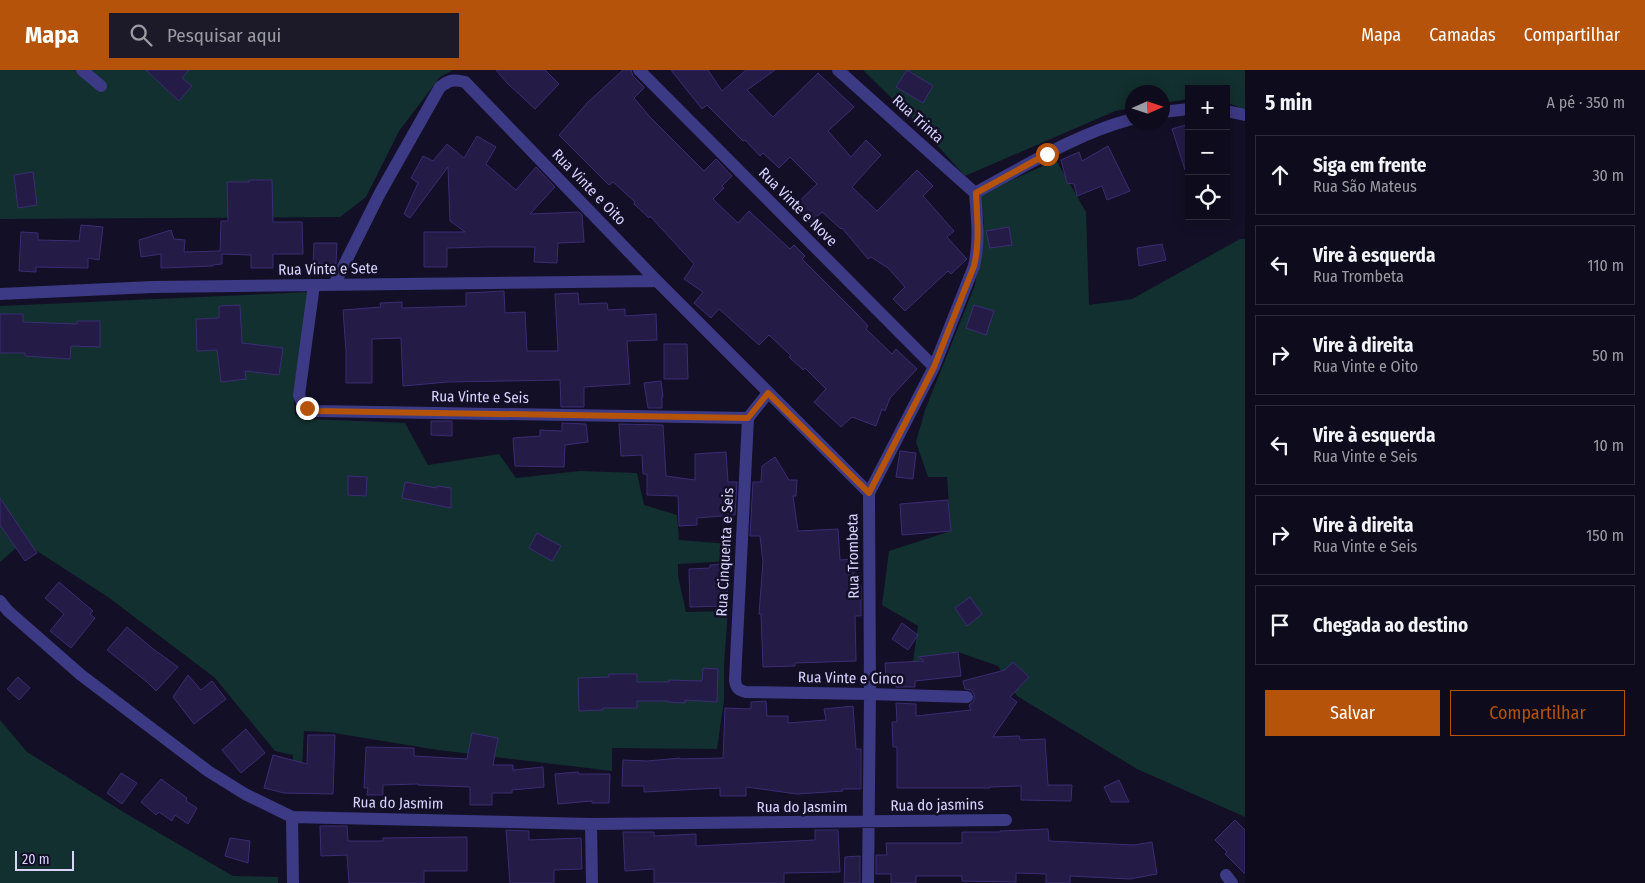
<!DOCTYPE html>
<html lang="pt">
<head>
<meta charset="utf-8">
<style>
  :root { --surface:#0e0b1c; --page:#1c1929; --text:#f1f3f6; --muted:#9b9ba3; --line:#2e2b3b; --accent:#b45309 }
  body { margin:0; font-family:"Fira Sans Condensed",sans-serif; background:var(--page); color:var(--text) }
  .controls { position:absolute; right:15px; top:15px; display:grid; overflow:hidden; border-radius:0px; box-shadow:0 2px 12px #0003 }
  .controls button { width:45px; height:45px; display:grid; place-items:center; padding:0; border:0; border-bottom:1px solid var(--line); background:var(--surface); color:var(--text); font:25px sans-serif }
  .compass { position:absolute; left:1125px; top:15px; width:45px; height:45px; border-radius:50%; background:var(--surface); box-shadow:0 2px 12px #0003; rotate:87deg }
  .scale { position:absolute; left:15px; bottom:12px; width:59px; box-sizing:border-box; padding-left:5px; border:2px solid #d9d4ff; border-top:0; font-size:14px; line-height:18px; white-space:nowrap; color:#d9d4ff; -webkit-text-stroke:4px #130f26; paint-order:stroke }
  .stop { position:absolute; width:15px; height:15px; margin:-11px; border:4px solid #b45309; border-radius:50%; background:#fff }
  .stop.end { background:#b45309; border-color:#fff; box-shadow:0 1px 5px #0008 }
  .list { margin:0; padding:0; list-style:none }
  h2 { display:flex; justify-content:space-between; align-items:center; height:65px; margin:0; padding:0 20px; font-size:21px }
  h2 small { font-size:16px; font-weight:400; color:var(--muted) }
  .list li { display:grid; grid-template-columns:32px 1fr auto; gap:15px; align-items:center; box-sizing:border-box; height:80px; margin:0 10px 10px; padding:0 10px; border:1px solid var(--line); border-radius:0px }
  .list b { display:block; font-size:19px; white-space:nowrap }
  .list p { margin:0; font-size:16px; white-space:nowrap; color:var(--muted) }
  .list em { font-size:16px; font-style:normal; color:var(--muted) }
  .actions { display:flex; gap:10px; padding:15px 20px }
  .actions a { flex:1; padding:11px 0; border:1px solid var(--accent); border-radius:0px; text-align:center; font-size:18px; color:var(--accent) }
  .actions .main { background:var(--accent); color:#fff }
  .icon { flex:none; width:28px; height:28px; fill:none; stroke:currentColor; stroke-width:2; stroke-linecap:round; stroke-linejoin:round }
  .map { position:relative; flex:none; width:1245px; height:813px; overflow:hidden }
  header { display:flex; align-items:center; gap:30px; box-sizing:border-box; height:70px; padding:0 25px; background:var(--accent); color:#fff }
  header strong { font-size:24px }
  nav { display:flex; gap:28px; margin-inline-start:auto; font-size:18px }
  .search { width:350px; height:45px; background:var(--page); display:flex; align-items:center; gap:12px; box-sizing:border-box; padding:0 18px; border-radius:0px; color:var(--muted); font-size:19px }
  main { display:flex }
  aside { flex:1; background:var(--surface) }
  .map>svg:first-child { display:block }
</style>
</head>
<body>
<header>
<strong>Mapa</strong>
<div class="search"><svg class="icon" aria-label="search" viewBox="0 0 24 24"><circle cx="10" cy="10" r="6"/><path d="M15 15l6 6"/></svg>Pesquisar aqui</div>
<nav><a>Mapa</a><a>Camadas</a><a>Compartilhar</a></nav>
</header>
<main>
<div class="map">
<svg width="1245" height="813" viewBox="0 0 1245 813">
  <rect width="100%" height="100%" fill="#130f26"/>
  <path fill="#12302f" d="M0,0h453l-13,7 -41,54 -33,66 -26,20 -340,2z
    M863,0h382v40l-19,-8v-13h-37v10l-26,4 -1,-11h-30v16l-17,3 -150,65 -49,-54z
    M1056,90l30,52 3,93 43,-6 108,-60h5v578l-108,-48 -120,-73 -19,-30 -40,-14 -45,10 5,-36 -36,-21 7,-54 62,-20 -4,-54h-19l-12,-35 9,-32 50,-125 9,-62 -4,-29z
    M309,222l-15,106 1,17 16,4 94,4 23,42 71,-11 17,24 64,-7 57,2 7,32 33,10 2,25 51,4 2,17 -54,3v12l8,36 42,-1 -4,53v37l-7,48 -105,-1v23l-174,-21 -110,-18 -24,-1 -2,37 -10,4 1,-17 -18,-4 -60,-73 -107,-81 -85,-55 -23,20v-256z
    M0,650l27,32 103,64 103,60 45,1v6h-278z"/>
  <path fill="#241b47" stroke="#3b2d73" d="M146,0h43l-7,8 10,8 -13,15z
    M496,0h49l14,14 -24,25 -28,-26z
    M623,0h8l2,6 11,11v1l-10,10 16,19 54,54 12,-12 16,17 -10,10 2,2 -11,11 25,24 11,-12 41,38 4,-4 11,11 -3,3 56,56 10,11 -2,3 26,25 4,-5 21,20 -27,29 -5,13 -3,-2 -6,17 -24,-9 -11,10 -27,-25 12,-13 -21,-21 -2,2 -14,-13 2,-1 -22,-21 -10,10 -40,-36 -8,9 -17,-15 9,-11 -19,-13 10,-15 -44,-48 -1,2 -15,-14 1,-2 -22,-20 -4,3 -50,-50 29,-33z
    M671,0h37l14,21 24,-21h29l-28,20 26,27 45,-44 36,34 -26,24 23,26 15,-17 15,15 -29,32 25,24 40,-41 16,16 -10,10 31,35 -7,6 20,22 -16,15 -3,-3 -43,40 -12,-12 12,-12 -17,-19 -17,-11 -3,2 -26,-31 -1,1 -19,-17 -12,11 -16,-17 23,-22 -27,-27 -11,11 -16,-15 -3,3 -15,-16 -2,1 -36,-36 -5,4z
    M907,0l26,16 -10,17 -27,-16z
    M1189,54v46h-4l-13,-41z
    M477,66l19,11 -10,17 30,26 20,-23 19,20 -25,27 49,-2 3,3 2,27 -26,1 -1,20 -23,-1 1,-15h-50l-38,1v19h-23v-35h41l-15,-11 -2,-54 -38,51 -6,-4 14,-31 -7,-5 12,-22 10,5 14,-17 17,14z
    M1108,76l22,45 -23,9 -5,-14 -25,10 -3,-12 -7,-1 -6,-23 18,-8 3,9z
    M33,102l4,33 -19,3 -4,-33z
    M249,110h23l1,42h29l1,32h-30v14h-22v-13l-29,-1v10l-9,1v1l-24,1 -28,1v-14l-20,3 -2,-17 32,-10 3,9 11,1 -1,12 36,-1 1,-30h7l-1,-39h22z
    M81,155l22,2 -4,33 -11,-2v10l-52,-1v5l-17,-1 2,-39 17,1v7l41,1z
    M1009,157l3,18 -22,3 -4,-17z
    M314,173h23l-1,21 -23,-1z
    M1162,174l4,16 -27,6 -2,-18z
    M504,221l1,22 20,-1 2,39h31l-3,-57 23,-1 1,11 28,-1 1,7 17,-1v7l31,-2 1,26 -30,1 3,43 -46,3v20h-23l-1,-27 -112,2 -45,4 -2,-48 -29,1v44h-26v-32l-3,-41 38,-3 -1,-4 22,-1v6l64,-2v-13z
    M240,235l2,38 41,5 -4,27 -34,-4 1,8 -25,3 -4,-32 -20,1 -1,-32 23,-1v-12z
    M974,235l20,6 -8,24 -20,-7z
    M0,244h23v8l54,2v-3h23v26l-29,-1 -1,13 -45,-3v-3h-25z
    M664,274h23l1,35h-24z
    M661,311l2,16h-1v11h-14l-4,-25z
    M431,351h21v15l-21,-1z
    M562,353l24,1 2,18 -23,3 -1,22 -49,-1 -2,-28 27,-2v-6l22,1z
    M619,354l44,1 3,51 29,4v-26l31,-2 2,30h9l-2,33 -38,3v7l-18,1 -1,-30 -31,-1v-21h-4l-1,-19 -21,1z
    M900,381l16,2 -3,26 -17,-2z
    M775,387l14,23h8l-1,16h-3l5,35 40,-2 2,31 13,-1 2,27h6v30h-6l1,45 -61,2v3l-32,1 -2,-53h-2l4,-52 -3,-26h-10l3,-54h8l1,-16z
    M348,406l19,1 -1,19 -18,-1z
    M405,412l31,6 1,-2 14,2v20l-49,-10z
    M0,428l37,55 -12,8 -25,-36z
    M948,430l3,31 -49,4 -2,-31z
    M537,463l24,13 -9,15 -23,-13z
    M726,494l2,42 -38,1 -1,-38 21,-1v-3z
    M59,512l34,29 -3,3 5,4 -24,30 -21,-17 14,-17 -19,-16z
    M970,527l12,17 -15,12 -12,-18z
    M902,553l16,12 -10,15 -16,-11z
    M127,557l25,21 26,19 -22,24 -9,-9 -40,-32z
    M958,582l3,24 -46,5v6h-19l-1,-9h-9l-1,-15 39,-2 -6,-4z
    M1013,592l16,15 -19,20 7,5 -24,35 26,-1 1,4 25,-1 3,46h24l-1,16 -50,-1v-14l-31,1v1h-93v-41h-4l-1,-25h5l-1,-19 20,1v12l55,-6 -2,-5 5,-4v-7l-3,-4 -6,-1 -2,-8 42,-11z
    M703,598l15,1 -1,33 -32,-2v3l-17,-1v-1h-31v7h-34v2l-24,1 -1,-33 31,-1v-3h28v8h32v-2l33,1z
    M188,605l13,15 11,-9 14,18 -32,25 -21,-27z
    M18,607l12,11 -11,12 -12,-11z
    M766,631l1,15h21v7l38,-3 -2,-11 29,-3 3,43h5v40h-19l1,2 -46,3 -51,-7v9h-26v-8l-76,4v-6h-22l1,-26 24,1 33,-3 1,1 42,-1 2,-50 26,1v-7z
    M246,659l19,24 -24,20 -19,-23z
    M472,663l26,5 -5,27h20v5l30,-3 1,20 -32,3v3h-20v12h-22v-18l-52,-2v-1l-35,1v10h-16l1,-7h-4l2,-41 48,1v8l53,3z
    M308,665h27l-2,59 -49,-1 -20,-5 9,-33 34,9z
    M578,702l1,2h31l-1,29h-17v-2l-34,3 -3,-30z
    M121,703l16,10 -15,21 -15,-11z
    M161,709l26,19 -1,3 11,7 -9,16 -13,-9 -3,6 -13,-9 -3,3 -15,-13z
    M1119,710l10,22h-18l-7,-15z
    M1235,750l10,10v44l-20,-20 2,-2 -12,-12z
    M320,756h27l1,15h35v-3l84,-1v34h-43v12h-75l-2,-28 -26,1z
    M1048,759l1,12 85,4 18,-3 5,32 -27,5 -60,-3v7h-24v-9l-30,-1v9l-54,-1v-5h-46v7h-25v-9h-15v-19h11l-1,-12h76v-11h38v-1z
    M506,760l23,1v9l52,-2 1,31 -28,1v13h-44z
    M815,760h23l2,42 -56,1v10h-130v-14l-29,2 -2,-39h31v4l42,-2v12l119,-6z
    M230,768l20,3 -2,22 -23,-7z
    M860,786v27h-16l1,-26z"/>
  <g fill="none" stroke-linecap="round" stroke-linejoin="round">
    <path stroke="#3d3a85" stroke-width="12" d="M82,0l19,16
      M639,0l295,297
      M838,0l137,123
      M1226,41l19,4
      M1162,42l27,-3
      M975,123c50,-27 103,-60 157,-74
      M314,215l-15,110c3,9 6,13 16,16l433,7 20,-25
      M334,215l46,-92 60,-106c9,-7 14,-8 25,-5l192,199 212,212
      M0,224l152,-7 505,-6
      M748,348l-13,262c1,8 3,10 11,12l124,2 97,3
      M0,531l8,10 73,64 127,96 37,23 47,23 299,7 415,-4
      M292,747l1,66
      M591,754l1,59
      M1226,805l6,8
      M868,813l2,-189 -1,-201 65,-126 40,-101c6,-25 3,-48 1,-73"/>
  </g>
  <g fill="none" stroke-linecap="round" stroke-linejoin="round">
    <path stroke="#b45309" stroke-width="6" d="M307,338l8,3 433,7 20,-25 101,100 65,-126 40,-101c6,-24 3,-48 2,-73l71,-39"/>
  </g>
  <g text-anchor="middle" stroke-width="5" stroke-linejoin="round" paint-order="stroke">
    <g font-size="15" fill="#d9d4ff" stroke="#130f26">
      <text transform="translate(918 49) rotate(42)" y="5">Rua Trinta</text>
      <text transform="translate(589 117) rotate(46)" y="5">Rua Vinte e Oito</text>
      <text transform="translate(798 137) rotate(45)" y="5">Rua Vinte e Nove</text>
      <text transform="translate(328 199) rotate(-1)" y="5">Rua Vinte e Sete</text>
      <text transform="translate(480 327) rotate(1)" y="5">Rua Vinte e Seis</text>
      <text transform="translate(725 482) rotate(-87)" y="5">Rua Cinquenta e Seis</text>
      <text transform="translate(853 486) rotate(-91)" y="5">Rua Trombeta</text>
      <text transform="translate(851 608) rotate(1)" y="5">Rua Vinte e Cinco</text>
      <text transform="translate(398 733) rotate(1)" y="5">Rua do Jasmim</text>
      <text transform="translate(937 735) rotate(-1)" y="5">Rua do jasmins</text>
      <text x="802" y="742">Rua do Jasmim</text>
    </g>
  </g>
</svg>
<div class="controls">
<button>+</button>
<button>−</button>
<button><svg class="icon" aria-label="locate" viewBox="0 0 24 24"><circle cx="12" cy="12" r="6"/><path d="M12 2v4M12 18v4M2 12h4M18 12h4"/></svg></button>
</div>
<svg class="compass" viewBox="-18 -18 36 36"><path d="M0-13l5 13h-10z" fill="#e53935"/><path d="M0 13l5-13h-10z" fill="#9b9ba3"/></svg>
<div class="scale">20 m</div>
<div class="stop" style="left:1047px;top:84px"></div>
<div class="stop end" style="left:307px;top:338px"></div>
</div>
<aside>
<h2>5 min<small>A pé · 350 m</small></h2>
<ul class="list">
<li><svg class="icon" aria-label="ahead" viewBox="0 0 24 24"><path d="M12 20V5M6 11l6-6 6 6"/></svg><div><b>Siga em frente</b><p>Rua São Mateus</p></div><em>30 m</em></li>
<li><svg class="icon" aria-label="left" viewBox="0 0 24 24"><path d="M17 20v-9H6M10 6l-5 5 5 5"/></svg><div><b>Vire à esquerda</b><p>Rua Trombeta</p></div><em>110 m</em></li>
<li><svg class="icon" aria-label="right" viewBox="0 0 24 24"><path d="M7 20v-9h11M14 6l5 5-5 5"/></svg><div><b>Vire à direita</b><p>Rua Vinte e Oito</p></div><em>50 m</em></li>
<li><svg class="icon" aria-label="left" viewBox="0 0 24 24"><path d="M17 20v-9H6M10 6l-5 5 5 5"/></svg><div><b>Vire à esquerda</b><p>Rua Vinte e Seis</p></div><em>10 m</em></li>
<li><svg class="icon" aria-label="right" viewBox="0 0 24 24"><path d="M7 20v-9h11M14 6l5 5-5 5"/></svg><div><b>Vire à direita</b><p>Rua Vinte e Seis</p></div><em>150 m</em></li>
<li><svg class="icon" aria-label="arrive" viewBox="0 0 24 24"><path d="M6 21V4h12l-3 4 3 4H6"/></svg><div><b>Chegada ao destino</b></div></li>
</ul>
<div class="actions"><a class="main">Salvar</a><a>Compartilhar</a></div>
</aside>
</main>
</body>
</html>
